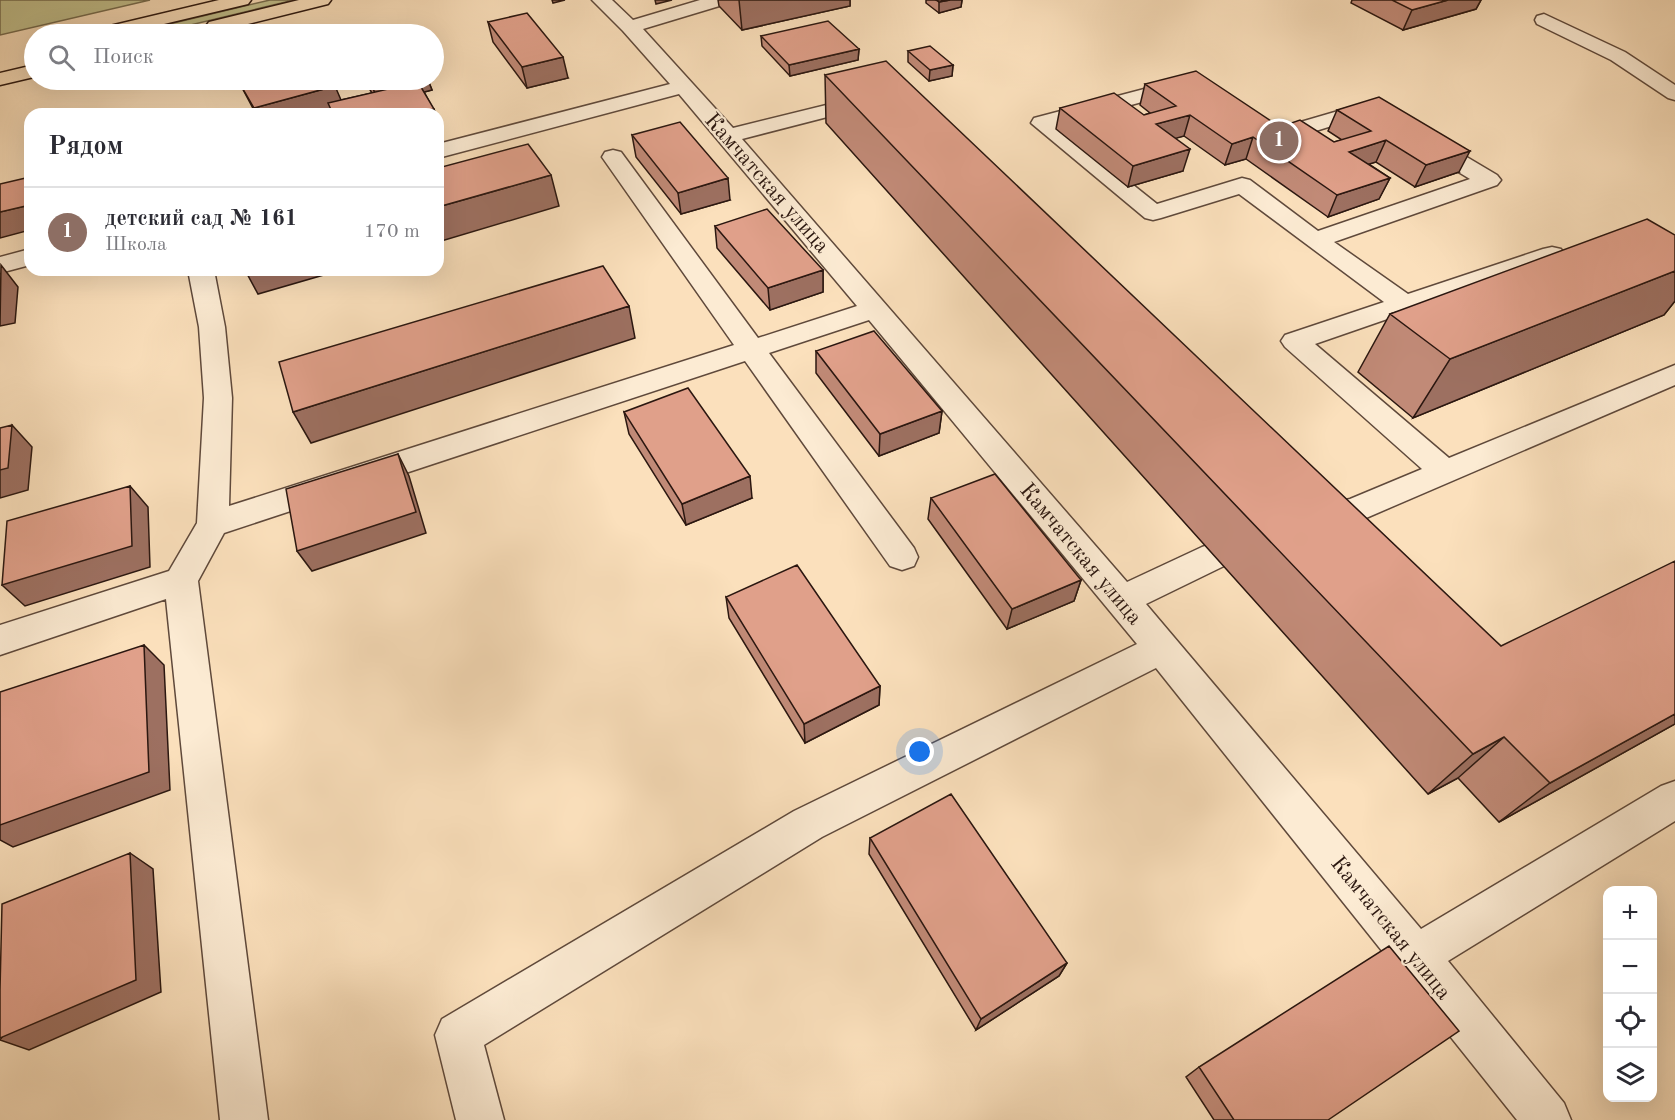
<!DOCTYPE html>
<html lang="ru">
<head>
<meta charset="utf-8">
<style>
  :root { --surface:#fff; --page:#f7f7f7; --text:#2b2b33; --muted:#7c7c81; --line:#e1e1e2; --accent:#8f2418 }
  body { margin:0; font-family:"Old Standard TT",serif; background:var(--page); color:var(--text) }
  .controls { position:absolute; right:18px; bottom:18px; display:grid; overflow:hidden; border-radius:12px; box-shadow:0 6px 24px #0002 }
  .controls button { width:54px; height:54px; display:grid; place-items:center; padding:0; border:0; border-bottom:2px solid var(--line); background:var(--surface); color:var(--text); font:30px sans-serif }
  .you { position:absolute; left:920px; top:752px; width:21px; height:21px; margin:-15px; border:4px solid #fff; border-radius:50%; background:#1a73e8; box-shadow:0 0 0 9px #1a73e833 }
  .badge { display:grid; place-items:center; width:39px; height:39px; border-radius:50%; background:var(--accent); color:#fff; font-size:20px; font-weight:700 }
  .pin { position:absolute; translate:-50% -50%; border:3px solid #fff; box-shadow:0 2px 6px #0006 }
  .list { margin:0; padding:0; list-style:none }
  h2 { display:flex; justify-content:space-between; align-items:center; height:78px; margin:0; padding:0 24px; font-size:26px }
  h2 small { font-size:20px; font-weight:400; color:var(--muted) }
  .list li { display:grid; grid-template-columns:39px 1fr auto; gap:18px; align-items:center; box-sizing:border-box; height:90px; padding:0 24px; border-top:2px solid var(--line) }
  .list b { display:block; font-size:22px; white-space:nowrap }
  .list p { margin:0; font-size:20px; white-space:nowrap; color:var(--muted) }
  .list em { font-size:20px; font-style:normal; color:var(--muted) }
  .icon { flex:none; width:33px; height:33px; fill:none; stroke:currentColor; stroke-width:2; stroke-linecap:round; stroke-linejoin:round }
  .map { position:relative; flex:none; width:1675px; height:1120px; overflow:hidden }
  .search { position:absolute; background:var(--surface); box-shadow:0 6px 24px #0002; left:24px; top:24px; width:420px; height:66px; display:flex; align-items:center; gap:15px; box-sizing:border-box; padding:0 21px; border-radius:33px; color:var(--muted); font-size:22px }
  .panel { position:absolute; background:var(--surface); box-shadow:0 6px 24px #0002; left:24px; top:108px; width:420px; height:168px; border-radius:18px }
  .map>svg:first-child { display:block }
</style>
</head>
<body>
<div class="map">
<svg width="1675" height="1120" viewBox="0 0 1675 1120">
  <rect width="100%" height="100%" fill="#fbe0bc"/>
  <filter id="stains"><feTurbulence type="fractalNoise" baseFrequency=".00333" numOctaves="4"/><feColorMatrix values="0 0 0 0 .2 0 0 0 0 .09 0 0 0 0 .02 0 0 0 .5 -.17"/></filter>
  <radialGradient id="worn" r=".72"><stop offset=".6" stop-color="#630" stop-opacity="0"/><stop offset="1" stop-color="#630" stop-opacity=".3"/></radialGradient>
  <path fill="#c2c18e" stroke="#766c4f" stroke-width="1.5" d="M0,0h150l-150,35z
    M270,0h24l-141,34h-25z"/>
  <g fill="none" stroke-linecap="round" stroke-linejoin="round">
    <g stroke="#5f493b" stroke-width="3">
      <path id="minor" d="M592,0h20l21,20 67,-20h29l-3,4 -83,25 90,99 134,-33 7,2 3,4 -3,4 -132,34 385,443 75,-35 12,-4 12,4 4,9 -4,9 -80,39 275,325 240,-143 14,-5v40l-227,140 116,142 7,17h-54l-361,-452 -334,169 -338,208 20,75h-48l-21,-85 7,-16 352,-208 343,-167 -268,-324 -100,33 145,195 4,9 -4,9 -12,4 -12,-4 -145,-205 -521,172 -26,48 70,539h-48l-54,-521 -166,56v-30l169,-54 28,-48 7,-125 -5,-71 -11,-57h26l11,57 7,71 -3,108 505,-161 -132,-188 3,-5 8,-2 8,2 137,186 99,-32 -178,-212 -241,64v-14l232,-60 -47,-53z
        M1544,14l81,38 50,33v15l-7,-2 -57,-38 -74,-36 -2,-4 2,-4z
        M1186,78l7,2 3,4 -3,4 -135,37 99,79 85,-26 8,2 68,51 152,-52 -53,-32 -3,-5 3,-5 8,-2 8,2 64,38 4,5 -4,5 -163,57 74,52 135,-45 9,-2 9,2 3,5 -3,5 -246,85 134,114 226,-93v20l-309,133 -54,12 -11,-3 -5,-9 5,-9 49,-10 72,-30 -137,-122 -4,-6 4,-6 99,-33 -145,-108 -78,24 -8,2 -8,-2 -114,-95 3,-5z
        M1369,102l15,5 3,5 -3,5 -8,1 -9,-3 -90,28 -8,-2 -13,-12 3,-5 8,-2 13,6z
        M30,249v16l-30,8v-16z"/>
    </g>
    <g stroke="#2b1710" stroke-width="3">
      <path id="major" d="M219,0h32l-3,4 -126,30h-32l3,-4z
        M299,0h32l-3,4 -112,28 -7,-2 -3,-4 3,-4z
        M34,65v12l-34,8v-12z"/>
    </g>
    <use href="#minor" fill="#fcebd3" fill-rule="evenodd"/>
    <use href="#major" fill="#fbe0bc" fill-rule="evenodd"/>
  </g>
  <path fill="#c18a77" stroke="#2b1710" stroke-width="1.5" d="M718,0h132v6l-108,24 -23,-24z
    M926,0h36l-1,7 -22,6 -13,-10z
    M1352,0h129l-5,9 -73,21 -52,-27z
    M488,22l80,56 -41,10 -34,-46z
    M761,36l98,13 -1,11 -68,16 -28,-30z
    M908,51l45,14 -1,11 -23,5 -21,-19z
    M825,75l676,571 174,78 -176,98 -41,-44 -30,16 -602,-671z
    M364,80h64l4,10 -8,2 12,22h-103l-2,-4 -14,4h-61l-17,-32 102,18 31,-7z
    M1145,84l135,43 54,15 8,-2 -14,-9 9,-21 122,62 -44,15 -39,-25 -7,2 21,14 -11,21 -51,18 -82,-58 -21,6 -41,-29 -9,2 8,33 -55,16 -72,-58 4,-21 84,7 6,-2 -10,-8z
    M632,135l98,65 -49,14 -45,-57z
    M715,226l108,44v22l-53,18 -53,-62z
    M1675,235v66l-11,14 -251,103 -55,-46 32,-58z
    M816,351l126,60 -3,22 -60,23 -63,-83z
    M624,412l128,86 -66,27 -57,-91z
    M931,498l150,82 -7,21 -67,28 -79,-110z
    M726,597l154,89 -1,19 -74,38 -76,-125z
    M870,838l197,125 -8,13 -83,54 -107,-176z
    M1199,1067l129,53h-114l-28,-43z"/>
  <path fill="#9d7061" stroke="#2b1710" stroke-width="1.5" d="M552,0h13l-12,3z
    M655,0h17l-16,4z
    M739,0h111v6l-108,24z
    M950,0h12l-1,7 -22,6v-11z
    M1448,0h33l-5,9 -73,21 9,-20z
    M859,49l-1,11 -68,16 -1,-11z
    M563,57l5,21 -41,10 -5,-21z
    M953,65l-1,11 -23,5 1,-11z
    M385,80h43l4,10 -53,14 -8,-21z
    M335,86l9,21 -27,7h-60l-3,-6z
    M434,109l2,5h-21z
    M1190,115l-6,21 -34,10 6,-22z
    M438,121l3,9 -3,1z
    M1253,137l-7,22 -21,6 7,-21z
    M1386,140l-10,22 -36,11 9,-21z
    M1190,149l-7,22 -55,16 5,-21z
    M1470,151l-11,21 -44,15 11,-22z
    M551,175l8,31 -121,36v-35z
    M728,178l2,22 -49,14 -3,-21z
    M1390,178l-11,21 -51,18 9,-22z
    M30,205v25l-30,8v-26z
    M1,265l17,22 -3,36 -15,3z
    M245,270h96l-83,24z
    M823,270v22l-53,18 -2,-22z
    M1675,271v30l-11,14 -251,103 37,-59z
    M629,306l6,32 -324,105 -18,-31z
    M942,411l-3,22 -60,23 1,-22z
    M12,425l20,22 -4,43 -28,8v-28z
    M398,454l11,22 17,57 -114,38 -15,-20z
    M750,476l2,22 -66,27 -4,-21z
    M130,486l18,21 2,60 -125,39 -23,-21z
    M1081,580l-7,21 -67,28 5,-20z
    M144,645l20,20 6,125 -157,57 -13,-7v-15z
    M880,686l-1,19 -74,38 -1,-19z
    M1675,714v10l-176,98 51,-39z
    M1504,737l-46,41 -30,16 45,-40z
    M130,853l23,16 8,123 -132,58 -29,-10z
    M1067,963l-8,13 -83,54 5,-11z"/>
  <path fill="#e0a08a" stroke="#2b1710" stroke-width="1.5" d="M936,0h14l-11,2z
    M1392,0h56l-36,10z
    M527,13l36,44 -41,10 -34,-45z
    M828,21l31,28 -70,16 -28,-29z
    M930,46l23,19 -23,5 -22,-19z
    M886,61l615,585 174,-85v153l-125,69 -46,-46 -31,17 -648,-679z
    M1196,71l84,56 20,-7 34,22 37,-11 -34,-21 42,-13 91,54 -44,14 -40,-25 -37,12 41,26 -53,17 -84,-58 -21,7 -42,-29 -34,9 34,25 -57,17 -73,-58 54,-15 30,22 32,-9 -31,-22z
    M250,80h81l4,6 -81,22 -15,-26z
    M369,80h16l-14,3z
    M418,82l16,27 -19,5h-82l-5,-11z
    M680,122l48,56 -50,15 -46,-58z
    M528,144l23,31 -113,32v-39z
    M30,177v28l-30,7v-28z
    M767,209l56,61 -55,18 -53,-62z
    M1647,219l28,16v36l-225,88 -60,-45z
    M603,266l26,40 -336,106 -14,-50z
    M874,331l68,80 -62,23 -64,-83z
    M688,388l62,88 -68,28 -58,-92z
    M12,425l-4,43 -8,2v-42z
    M398,454l18,58 -119,39 -11,-62z
    M995,474l86,106 -69,29 -81,-111z
    M130,486l2,60 -130,39 5,-64z
    M797,565l83,121 -76,38 -78,-127z
    M144,645l5,127 -149,53v-133z
    M951,794l116,169 -86,56 -111,-181z
    M130,853l6,127 -136,58v-48l2,-86z
    M1389,946l70,85 -131,89h-94l-35,-53z"/>
  <g text-anchor="middle" stroke-width="4.5" stroke-linejoin="round" paint-order="stroke">
    <g font-size="22" fill="#2b1710" stroke="#fcebd3">
      <text transform="translate(768 182) rotate(49)" y="8">Камчатская улица</text>
      <text transform="translate(1082 553) rotate(50)" y="8">Камчатская улица</text>
      <text transform="translate(1392 927) rotate(51)" y="8">Камчатская улица</text>
    </g>
  </g>
  <rect width="100%" height="100%" filter="url(#stains)"/>
  <rect width="100%" height="100%" fill="url(#worn)"/>
</svg>
<div class="controls">
<button>+</button>
<button>−</button>
<button><svg class="icon" aria-label="locate" viewBox="0 0 24 24"><circle cx="12" cy="12" r="6"/><path d="M12 2v4M12 18v4M2 12h4M18 12h4"/></svg></button>
<button><svg class="icon" aria-label="layers" viewBox="0 0 24 24"><path d="M12 4l9 5-9 5-9-5zM3 14l9 5 9-5"/></svg></button>
</div>
<div class="you"></div>
<div class="pin badge" style="left:1279px;top:141px;background:#8d6e63">1</div>
<div class="search"><svg class="icon" aria-label="search" viewBox="0 0 24 24"><circle cx="10" cy="10" r="6"/><path d="M15 15l6 6"/></svg>Поиск</div>
<section class="panel">
<h2>Рядом<small></small></h2>
<ul class="list">
<li><span class="badge" style="background:#8d6e63">1</span><div><b>детский сад № 161</b><p>Школа</p></div><em>170 m</em></li>
</ul>
</section>
</div>
</body>
</html>
